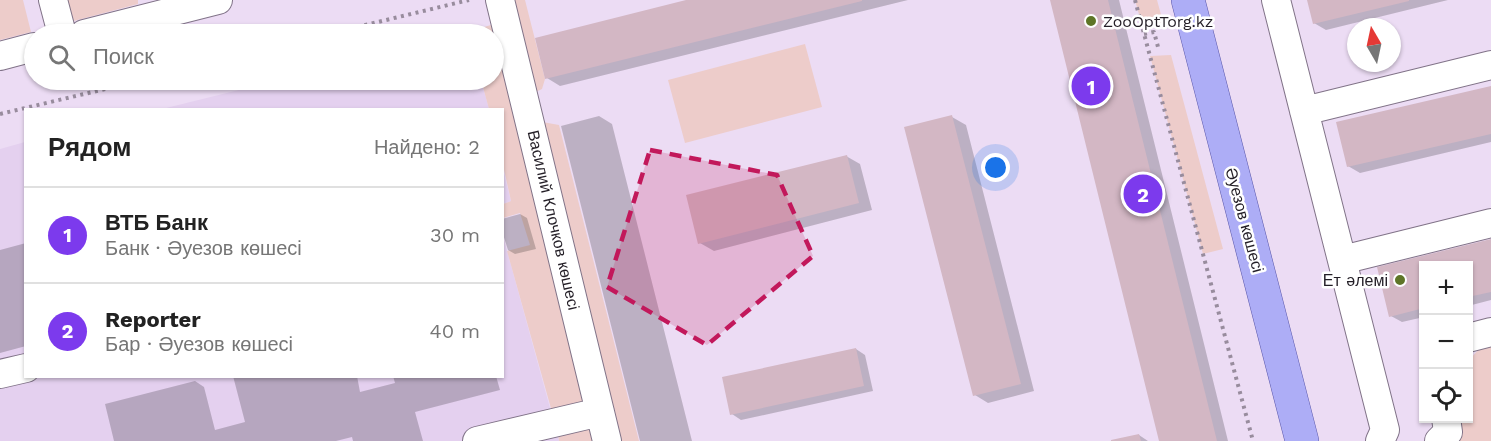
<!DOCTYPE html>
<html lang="ru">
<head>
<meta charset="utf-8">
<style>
  :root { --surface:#fff; --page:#f2f2f2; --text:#222; --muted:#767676; --line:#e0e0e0; --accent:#7c3aed }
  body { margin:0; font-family:"Work Sans",sans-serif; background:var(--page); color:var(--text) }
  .controls { position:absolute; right:18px; bottom:18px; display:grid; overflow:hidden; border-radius:0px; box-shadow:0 2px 4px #0004 }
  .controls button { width:54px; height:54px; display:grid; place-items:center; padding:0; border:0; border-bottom:2px solid var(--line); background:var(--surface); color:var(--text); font:30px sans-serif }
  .compass { position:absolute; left:1347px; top:18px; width:54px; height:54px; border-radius:50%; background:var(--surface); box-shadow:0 2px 4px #0004; rotate:351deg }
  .you { position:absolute; left:996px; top:168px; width:21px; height:21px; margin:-15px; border:4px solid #fff; border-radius:50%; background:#1a73e8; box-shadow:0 0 0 9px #1a73e833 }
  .badge { display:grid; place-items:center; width:39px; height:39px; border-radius:50%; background:var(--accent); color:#fff; font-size:20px; font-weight:700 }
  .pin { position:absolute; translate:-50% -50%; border:3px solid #fff; box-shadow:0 2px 6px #0006 }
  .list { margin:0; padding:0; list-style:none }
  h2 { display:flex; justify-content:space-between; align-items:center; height:78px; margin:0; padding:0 24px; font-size:26px }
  h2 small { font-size:20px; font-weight:400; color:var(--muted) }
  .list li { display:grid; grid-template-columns:39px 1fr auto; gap:18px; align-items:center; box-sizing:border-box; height:96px; padding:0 24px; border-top:2px solid var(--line) }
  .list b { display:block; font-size:22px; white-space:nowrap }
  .list p { margin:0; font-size:20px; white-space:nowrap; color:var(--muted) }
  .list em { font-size:20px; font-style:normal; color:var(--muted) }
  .icon { flex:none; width:33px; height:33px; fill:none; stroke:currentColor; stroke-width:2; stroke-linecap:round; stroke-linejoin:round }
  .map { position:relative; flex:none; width:1491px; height:441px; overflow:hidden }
  .search { position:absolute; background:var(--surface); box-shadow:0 2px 4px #0004; left:24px; top:24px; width:480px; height:66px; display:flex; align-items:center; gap:15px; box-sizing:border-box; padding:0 21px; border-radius:33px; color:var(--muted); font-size:22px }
  .panel { position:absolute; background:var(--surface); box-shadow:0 2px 4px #0004; left:24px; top:108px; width:480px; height:270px; border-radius:0px }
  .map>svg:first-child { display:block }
</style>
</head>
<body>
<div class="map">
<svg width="1491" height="441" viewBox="0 0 1491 441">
  <rect width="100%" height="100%" fill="#ecdcf4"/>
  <path fill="#e4d0ef" d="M279,80h202l8,29 -331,1z
    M25,142l1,234h476l1,-140 56,205h-559v-292z
    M502,165l9,36 -8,3h-1z"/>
  <path fill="#edccca" d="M0,0h23l8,32 -31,8z
    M64,0h74v4l-68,18z
    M507,0h18l20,79 -3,10 -13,6z
    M1135,0h22l6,22 -20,7z
    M500,22l89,380 -37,10 -45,-161 23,-6 -10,-32 -17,5v-14l8,-3 -8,-36 -1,-55 -13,-1 -8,-29h13v-46h-24l-1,-2z
    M805,44l17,63 -137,36 -17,-63z
    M1171,55l52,194 -20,5 -53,-198z
    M537,121l22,4 80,316h-23z
    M1491,345v96h-38v-22l15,-1 1,-58 13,-14z
    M593,425l4,16h-38l-1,-6z"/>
  <path fill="#0003" d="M693,0h215l-348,86 -13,-8z
    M1052,0h67l109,441h-68z
    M1308,0h140l-122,30 -12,-7z
    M1491,87v55l-131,31 -12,-7z
    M599,116l13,8 80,317h-52l-79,-315z
    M952,117l14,8 68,266 -46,12 -13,-8z
    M846,156l14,8 12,46 -158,41 -14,-8z
    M520,214l7,4 9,31 -21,5 -7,-4 -6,-19v-12z
    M1491,240v60l-23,6v-40h-44v51l-22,5 -11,-6 -12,-48z
    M26,243v103l-26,7v-103z
    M856,349l9,6 8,36 -132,29 -9,-6z
    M233,376h124l3,16 35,-9 -2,-7h103l4,14 -85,22 8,29h-70l-1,-4 -16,4h-222l-9,-37 90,-23 9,6 11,43 30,-8z
    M1139,435l9,6h-34z"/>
  <path fill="#d3b7c4" d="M686,0h176v1l-317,78 -10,-41z
    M1050,0h58l109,441h-58z
    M1307,0h102v1l-96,23z
    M1491,86v48l-144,33 -11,-45z
    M952,115l69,269 -48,12 -69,-269z
    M847,155l12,48 -161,41 -12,-49z
    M1491,239v53l-23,5v-31h-44v42l-35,9 -12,-50z
    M856,348l8,38 -134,29 -8,-38z
    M1139,434l2,7h-30v-1z"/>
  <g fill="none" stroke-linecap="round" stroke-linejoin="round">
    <g stroke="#817388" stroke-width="30">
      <path id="minor" d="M53,0l9,34
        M500,0l107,441
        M1276,0l109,430 -5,11
        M84,34l134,-34
        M0,56l34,-9
        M1304,111l187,-46
        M1342,260l149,-37
        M1468,338l23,-6
        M0,374l26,-6
        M477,441l123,-29
        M1439,441l9,-9 -2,-14"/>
    </g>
    <g stroke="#5a57a9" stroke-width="34">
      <path id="major" d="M1188,0l114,441"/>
    </g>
    <path stroke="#988c9d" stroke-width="4" stroke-dasharray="3 4.5" stroke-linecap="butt" d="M1135,0l118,441
      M328,34l141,-34
      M1144,34l10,-2 4,15
      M0,114l143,-34"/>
    <use href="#minor" stroke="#fff" stroke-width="28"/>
    <use href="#major" stroke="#adadf6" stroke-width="33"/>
  </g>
  <path fill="#c2185b" fill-opacity="0.2" stroke="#c2185b" stroke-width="4.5" stroke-dasharray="12 8" stroke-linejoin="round" d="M650,150l127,25 36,81 -106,89 -100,-58z"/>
  <g fill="#5e7527" stroke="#fff" stroke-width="2">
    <circle cx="1091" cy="21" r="6"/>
    <circle cx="1400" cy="280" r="6"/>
  </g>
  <g text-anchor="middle" stroke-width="5" stroke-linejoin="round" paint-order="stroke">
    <g font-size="16" fill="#231e26" stroke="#fff" text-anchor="start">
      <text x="1103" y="27">ZooOptTorg.kz</text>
      <text x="1388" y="286" text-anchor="end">Ет әлемі</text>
    </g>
    <g font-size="16" fill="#231e26" stroke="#fff">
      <text transform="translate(554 220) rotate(77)" y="6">Василий Клочков көшесі</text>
      <text transform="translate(1245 220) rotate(75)" y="6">Әуезов көшесі</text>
    </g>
  </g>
</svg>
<div class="controls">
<button>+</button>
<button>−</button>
<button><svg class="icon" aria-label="locate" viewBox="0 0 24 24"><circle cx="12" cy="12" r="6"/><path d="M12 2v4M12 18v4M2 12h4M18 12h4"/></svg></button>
</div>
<svg class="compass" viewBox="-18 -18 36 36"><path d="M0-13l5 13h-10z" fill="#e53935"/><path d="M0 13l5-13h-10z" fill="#767676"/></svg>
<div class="you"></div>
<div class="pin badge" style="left:1091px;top:86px">1</div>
<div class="pin badge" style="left:1143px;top:194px">2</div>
<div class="search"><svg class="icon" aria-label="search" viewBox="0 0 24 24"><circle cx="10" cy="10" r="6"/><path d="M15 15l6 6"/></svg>Поиск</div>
<section class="panel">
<h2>Рядом<small>Найдено: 2</small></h2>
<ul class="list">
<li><span class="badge">1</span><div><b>ВТБ Банк</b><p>Банк · Әуезов көшесі</p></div><em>30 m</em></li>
<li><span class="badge">2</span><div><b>Reporter</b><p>Бар · Әуезов көшесі</p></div><em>40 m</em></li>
</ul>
</section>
</div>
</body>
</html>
